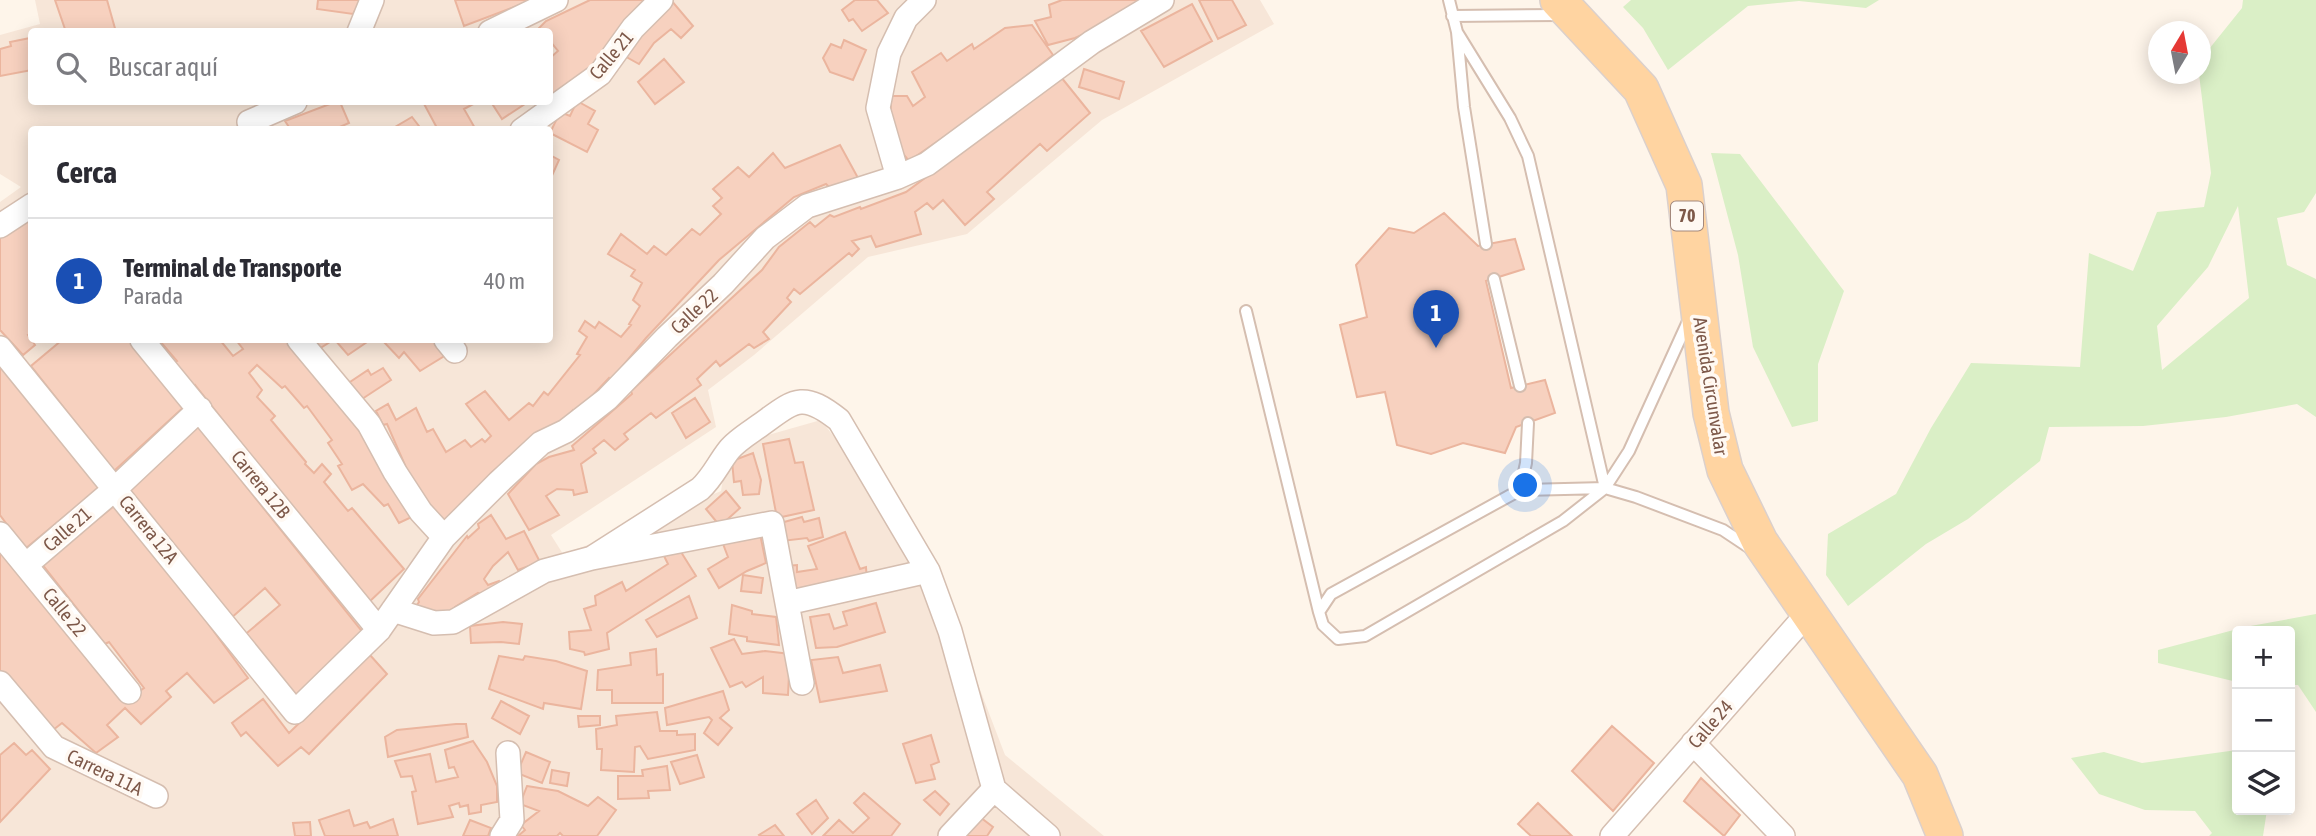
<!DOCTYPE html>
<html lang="es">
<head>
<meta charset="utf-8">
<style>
  :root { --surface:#fff; --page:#f7f7f7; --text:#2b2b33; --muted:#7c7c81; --line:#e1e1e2; --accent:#d93025 }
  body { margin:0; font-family:"Asap Condensed",sans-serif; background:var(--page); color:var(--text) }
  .controls { position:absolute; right:21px; bottom:21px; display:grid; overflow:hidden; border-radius:7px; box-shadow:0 4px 18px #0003 }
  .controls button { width:63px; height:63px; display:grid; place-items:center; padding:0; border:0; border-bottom:2px solid var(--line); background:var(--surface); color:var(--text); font:35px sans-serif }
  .compass { position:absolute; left:2148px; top:21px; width:63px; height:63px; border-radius:50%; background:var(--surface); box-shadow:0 4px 18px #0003; rotate:10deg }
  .you { position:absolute; left:1526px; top:486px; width:24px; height:24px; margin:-18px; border:5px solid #fff; border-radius:50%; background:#1a73e8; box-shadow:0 0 0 10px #1a73e833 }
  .badge { display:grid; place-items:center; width:46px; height:46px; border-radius:50%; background:var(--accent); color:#fff; font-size:23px; font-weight:700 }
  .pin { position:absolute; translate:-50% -58px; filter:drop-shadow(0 2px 4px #0008) }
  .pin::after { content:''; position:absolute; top:37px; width:24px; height:21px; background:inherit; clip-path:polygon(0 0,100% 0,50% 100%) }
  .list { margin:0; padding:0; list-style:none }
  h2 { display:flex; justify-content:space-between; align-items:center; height:91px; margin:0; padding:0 28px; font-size:30px }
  h2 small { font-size:23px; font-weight:400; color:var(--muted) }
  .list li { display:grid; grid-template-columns:46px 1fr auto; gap:21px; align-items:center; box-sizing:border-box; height:126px; padding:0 28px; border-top:2px solid var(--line) }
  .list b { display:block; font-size:26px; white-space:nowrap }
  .list p { margin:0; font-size:23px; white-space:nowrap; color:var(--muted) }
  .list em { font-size:23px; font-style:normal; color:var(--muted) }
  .icon { flex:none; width:38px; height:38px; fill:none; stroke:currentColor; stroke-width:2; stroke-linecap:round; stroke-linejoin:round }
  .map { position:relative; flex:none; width:2316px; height:836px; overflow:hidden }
  .search { position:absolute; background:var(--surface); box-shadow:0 4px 18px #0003; left:28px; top:28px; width:525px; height:77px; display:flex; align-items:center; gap:18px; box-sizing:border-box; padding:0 24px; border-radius:7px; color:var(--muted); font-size:26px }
  .panel { position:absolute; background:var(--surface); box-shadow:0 4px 18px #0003; left:28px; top:126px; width:525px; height:217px; border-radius:7px }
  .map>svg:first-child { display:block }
</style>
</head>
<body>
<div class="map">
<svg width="2316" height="836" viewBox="0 0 2316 836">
  <rect width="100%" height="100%" fill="#fef5ea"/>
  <path fill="#f7e6d8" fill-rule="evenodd" d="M35,0h1225l14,24 -172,96 -135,114 -99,23 -114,98 -46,35 8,37 -165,108 12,19 58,-21 100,-42 6,-36 27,-16 67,-19 111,144 73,191 99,81h-1104v-634l21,-15 -21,-13v-139l40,-11zM32,32h518v70h-518zM32,130h518v210h-518z"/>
  <path fill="#daefc6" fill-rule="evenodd" d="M1631,0h248l-13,8 -67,-7 -51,5 -80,64 -25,-42 -20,-21z
    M2243,0h73v193l-12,19 -27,6 10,47 29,14v138l-19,-13 -71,13 -83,9 -94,1 -9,34 -72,58 -42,25 -78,62 -22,-31 2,-41 68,-40 35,-66 40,-65 109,4 9,-114 44,18 24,-59 47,-5 7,-34 -12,-99h1l1,-15 41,-51zM2238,206l11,92 -87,72 -5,-44 51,-59z
    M1711,153l29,1 104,137 -26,73v57l-26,6 -39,-80 -15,-92z
    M2316,614v98l-18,-27h-8v-54h-53v51l-79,-19v-13l87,-23z
    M2237,750v60h30l-4,26h-54l3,-3 -17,-22 -50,-1 -46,-16 -28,-36 33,-6 38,11z"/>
  <path fill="#f7d1bf" stroke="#ebb59e" stroke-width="2" d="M55,0h52l9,32h-50z
    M318,0h43l-8,14 -36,-5z
    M455,0h78l-69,26z
    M590,0h61l-56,70 -45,27v-39l8,-7 -8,-10v-9h-8l-3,-4 7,-7z
    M671,0l22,26 -12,12 -10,-9 -17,14 -15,21 -18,-10z
    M855,0h22l11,13 -26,18 -9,-12 -4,2 -7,-11z
    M1062,0h80l-42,27 -25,11 -27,7 -13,-24 16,-4 -2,-12z
    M1199,0h33l14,25 -28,14z
    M1192,4l20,37 -48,26 -23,-36z
    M1032,25l21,30 -70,55 -74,51 -19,-23 1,-42h16l6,10 12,-9 -13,-25 29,-19 6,8 25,-17 2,5 31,-21z
    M30,38l2,32 -32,6v-27l11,-3 -1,-4z
    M844,40l22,10 -13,30 -23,-8 -7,-14 8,-14 10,4z
    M664,59l20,23 -29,22 -17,-22z
    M1084,69l40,13 -5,17 -40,-12z
    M1061,77l29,36 -43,38 -7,-7 -53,48 7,7 -29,26 -22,-25 -10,9 -6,-6 -12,9 6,22 -45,13 -5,-11 -19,5 7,8 -7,7 -3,-3 -49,41 -6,-5 -7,9 4,4 -28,30 6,7 -15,9 -5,-4 -29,22 -4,-5 -19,18 4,6 -45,33 -5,-5 -27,21 4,5 -13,11 -11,-10 -11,9 3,4 -15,11 6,28 -13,3 -1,-5 -16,-1 -11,7 13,19 -30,15 -21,-36 28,-30 13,-7 25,-7 -2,-4 60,-52 -1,-3 131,-121 17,-23 31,-25 5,5 15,-12 4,2 26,-10 1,2 45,-17z
    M577,101l18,10 -7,13 10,6 -11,22 -37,-19 10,-21 10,4z
    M335,102h5l9,21 -16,7h-42l-6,-9z
    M423,102h54l-13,7 12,21h-42l3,-2z
    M491,102h37l-26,17z
    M412,117l10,13h-32z
    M840,145l18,33 -28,10 -4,-4 -32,13 -75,63 -73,78 -35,42 -2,-2 -32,34 -4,-2 -16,19 -48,29 -18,15 -46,54 -41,-51 4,-4 -21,-48 -4,1 -7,-14 12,-7 8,16 20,-12 11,24 6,-3 13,23 19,-12 6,7 11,-8 3,3 6,-6 -25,-32 19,-13 24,29 20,-17 4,3 11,-14 4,3 32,-40 -3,-1 10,-17 -8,-6 6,-10 10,7 4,-6 22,15 10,-12 -2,-1 11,-18 -7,-6 9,-17 -11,-7 4,-6 -27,-16 13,-20 26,20 7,-8 12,9 26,-26 8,6 21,-21 -8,-8 9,-8 -9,-9 25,-22 11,10 24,-24 12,15z
    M550,155l9,5 -9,20z
    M1444,213l34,33 37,-7 9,30 -38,12 25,107 34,-8 10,33 -39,14 -11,26 -42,-10 -32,11 -34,-9 -12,-53 -28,5 -17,-72 27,-8 -11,-52 33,-37 25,5z
    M29,217l3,3v112l-4,3 7,10 -12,10 -23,-25v-97z
    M62,340h69l55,65 -72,66 -83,-105z
    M159,340h61l13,16 10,-7 -7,-9h53l99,128 30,46 -19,9 -11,-19 -4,2 -21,-22 -11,6 -14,-24 4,-2 -14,-21 4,-3 -25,-34 -3,2 -19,-22 -3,2 -25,-23 -8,8 13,17 -5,7 18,19 -4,4 35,42 -1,2 9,9 8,-9 9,10 -7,8 24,29 4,-3 52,61 -36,34 -173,-218 -2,2 -19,-24 3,-2z
    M311,340h22l-14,9z
    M335,340h35l-22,15z
    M382,340h52l12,15 -26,16 -16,-19 -5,6z
    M0,359l100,128 -75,62 -25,-34z
    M383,368l8,12 -32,21 -12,-17 21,-14 3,5z
    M695,398l15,24 -24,16 -14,-25z
    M198,426l166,208 -69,64 -53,-61 38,-32 -15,-17 -35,31 -101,-129z
    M789,439l6,24 8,-1 11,48 -37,8 -14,-74z
    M753,453l8,27 -2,14 -16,1 -2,-14 -7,1 -2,-21z
    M726,491l14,17 -20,18 -14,-17z
    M119,502l129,176 -34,25 -27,-30 -21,18 5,6 -30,27 -16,-16 -18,17 11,12 -22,16 -34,-30 -14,11 -48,-53v-139l127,158 17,-12 -35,-46 -4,2 -63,-80z
    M491,515l15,24 18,-8 16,31 -22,8 -10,-18 -15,14 -9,13 4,6 11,-4 2,5 -17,10 -6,-3 -23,14 1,4 -22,9 -18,-14 3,-4 -1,-3 49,-63 1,2 11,-10 -1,-4z
    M802,517l2,5 15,-4 4,19 -14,4 -2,-3 -25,3 -5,-17z
    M759,529l7,34 -19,8 -28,17 -11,-19 20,-12 -8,-21z
    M845,532l15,37 6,-2 1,14 -75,9 -6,-24 11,-1v7l20,-3 -9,-23z
    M676,544l20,32 -89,57 2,16 -24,6 -1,-3 -14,-3 -1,-17 22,-2 -7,-21 12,-4 -1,-9 27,-14 4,9 42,-27 -6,-12z
    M743,575l20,3 -2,15 -20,-2z
    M689,596l8,22 -40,19 -11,-17z
    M876,603l9,29 -48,15 -21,1 -6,-31 19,-3 5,15 13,-4 -4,-13z
    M732,605l20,6v3l24,3 3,28 -32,-4v-4l-18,-3z
    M503,622l19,2 -3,20 -18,-2 -30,1 -1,-17z
    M734,639l8,15 23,-3 25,3 -2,41 -25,-2v-16l-17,10 -4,-5 -12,5 -19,-39z
    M656,649l1,26 6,-1v29h-51v-13h-15l1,-20 33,-5 -1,-12z
    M370,655l17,19 -78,80 -8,-7 -23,19 -32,-34 -5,4 -9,-13 31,-24 26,34z
    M499,656l24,4 2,-4 31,5 31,10 -6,38 -37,-6 -1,6 -54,-20z
    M838,657l5,16 37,-8 7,26 -67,11 -9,-42z
    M723,691l6,19 -9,8 12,10 -14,17 -14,-12 8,-13 -3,-3 -42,8 -2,-17z
    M501,701l28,15 -9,18 -28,-16z
    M657,712l3,19h17v4l18,-1v16l-47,9 -8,-13 -5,1 -1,25 -33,-2 1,-21h-5l-1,-20 21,-4 -1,-9z
    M578,716h22v9l-21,2z
    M456,724h10l2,13 -80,20 -3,-20 12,-7z
    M1612,726l42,37 -41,48 -41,-40z
    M931,735l8,27 -8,3 4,14 -19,4 -13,-39z
    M473,741l14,21 10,24v16l-16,3v7l-12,2 -1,-9 -8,2 -1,-4 -10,3 4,11 -35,7 -6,-32 4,-1 -4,-15 -11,1 -6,-16 35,-7 6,28 22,-5 -4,-10 -5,1 -4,-18z
    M14,743l12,12 6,-5 18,19 -50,53v-67z
    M526,752l24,10 -8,21 -25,-10z
    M697,755l7,22 -24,7 -9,-22z
    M667,766l3,24 -22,1 1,7 -31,1v-23h25l-1,-6z
    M552,770l17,3 -2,13 -17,-3z
    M1701,778l39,37 -16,21 -40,-35z
    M527,786l31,5 30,15 10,-9 18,13 -19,26h-34l-3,-3 -3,3h-39l7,-6 -4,-5 18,-14 -19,-7z
    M935,791l14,13 -9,11 -16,-15z
    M864,793l36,31 -9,12h-68l16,-16 14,13 16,-15 -15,-15z
    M816,800l12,18 -16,16 -15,-20z
    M1538,803l34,33h-41l-13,-12z
    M349,810l5,16 13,-4 3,6 23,-9 5,17h-73l-6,-16z
    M976,814l17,13 -6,9h-22z
    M470,820l21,8 -3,8h-25z
    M310,822l1,14h-16l-2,-13z
    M775,825l9,11h-24l-1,-1z"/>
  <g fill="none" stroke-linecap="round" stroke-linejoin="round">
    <g stroke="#d5beb0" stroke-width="14">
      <path id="service" d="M1449,0l8,32 7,75 22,137
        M1452,16l108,-1
        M1457,32l53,86 18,38 77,332
        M1494,279l26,107
        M1246,311l73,301 4,13 15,14 27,-3 198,-115 42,-33 24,-37 61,-134
        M1520,490l85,-2 31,9 87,33 27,18
        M1319,612l12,-18 189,-104 6,-27 2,-40"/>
    </g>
    <g stroke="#d5beb0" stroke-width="26">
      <path id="minor" d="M359,32l13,-32
        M490,32l66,-32
        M249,122l46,-20
        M522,130l78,-56 33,-46 28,-28
        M898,177l-20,-69 11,-55 17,-35 18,-18
        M0,226l32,-21
        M142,340l237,290
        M299,340l70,84 26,48 26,40 23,25
        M446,340l9,11
        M0,348l295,364 84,-82 65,-93 55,-55 42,-39 25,-12 41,-32 60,-62 56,-53 42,-46 42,-32 91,-29 29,-13 165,-122 70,-42
        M0,534l129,158
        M592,558l108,-69c13,-12 18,-25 29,-39 7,-9 20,-17 30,-24 35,-25 42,-36 80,-6l89,151 22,60 44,158 54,47
        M27,564l89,-76 84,-79
        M787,603l141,-32
        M393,610l41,13 19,-1 91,-51 48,-13 180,-35 30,160
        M0,683l54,64 102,49
        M1693,743l90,93
        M502,836l10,-16 -4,-67
        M950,836l44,-47
        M1612,836l196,-223"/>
    </g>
    <g stroke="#dbd0cc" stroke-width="38">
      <path id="primary" d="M1558,0l83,89 43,96 27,228 14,57 35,72 160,233 25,61"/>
    </g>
    <use href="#service" stroke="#fff" stroke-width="10"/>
    <use href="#minor" stroke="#fff" stroke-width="23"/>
    <use href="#primary" stroke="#ffd4a1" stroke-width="35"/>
  </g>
  <g text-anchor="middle" stroke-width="7" stroke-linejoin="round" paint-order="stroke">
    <rect fill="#fff9f3" stroke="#a4887c" stroke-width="2" x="1671" y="201.5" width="32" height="29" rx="5"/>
    <g font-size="18" font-weight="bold" fill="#7d5849">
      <text x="1687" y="222">70</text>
    </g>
    <g font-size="19" fill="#7d5849" stroke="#fff9f3">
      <text transform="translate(611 55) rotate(-50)" y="7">Calle 21</text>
      <text transform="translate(694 311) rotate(-43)" y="7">Calle 22</text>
      <text transform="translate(1711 386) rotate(81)" y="7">Avenida Circunvalar</text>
      <text transform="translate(261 484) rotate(51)" y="7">Carrera 12B</text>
      <text transform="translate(67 529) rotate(-41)" y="7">Calle 21</text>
      <text transform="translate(149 529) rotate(51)" y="7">Carrera 12A</text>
      <text transform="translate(65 612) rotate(51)" y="7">Calle 22</text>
      <text transform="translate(1710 724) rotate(-49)" y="7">Calle 24</text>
      <text transform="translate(105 772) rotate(26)" y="7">Carrera 11A</text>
    </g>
  </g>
</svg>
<div class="controls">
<button>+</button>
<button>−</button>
<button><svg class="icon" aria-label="layers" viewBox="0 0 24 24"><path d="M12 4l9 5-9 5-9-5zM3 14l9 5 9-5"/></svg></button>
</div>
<svg class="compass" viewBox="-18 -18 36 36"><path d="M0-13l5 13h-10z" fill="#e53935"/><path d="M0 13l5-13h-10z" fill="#7c7c81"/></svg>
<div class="you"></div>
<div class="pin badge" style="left:1436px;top:348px;background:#1a4fb4">1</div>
<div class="search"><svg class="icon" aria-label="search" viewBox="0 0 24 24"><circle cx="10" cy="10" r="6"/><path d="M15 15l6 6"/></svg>Buscar aquí</div>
<section class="panel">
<h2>Cerca<small></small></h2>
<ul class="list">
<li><span class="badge" style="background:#1a4fb4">1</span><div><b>Terminal de Transporte</b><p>Parada</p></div><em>40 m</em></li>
</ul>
</section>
</div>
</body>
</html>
